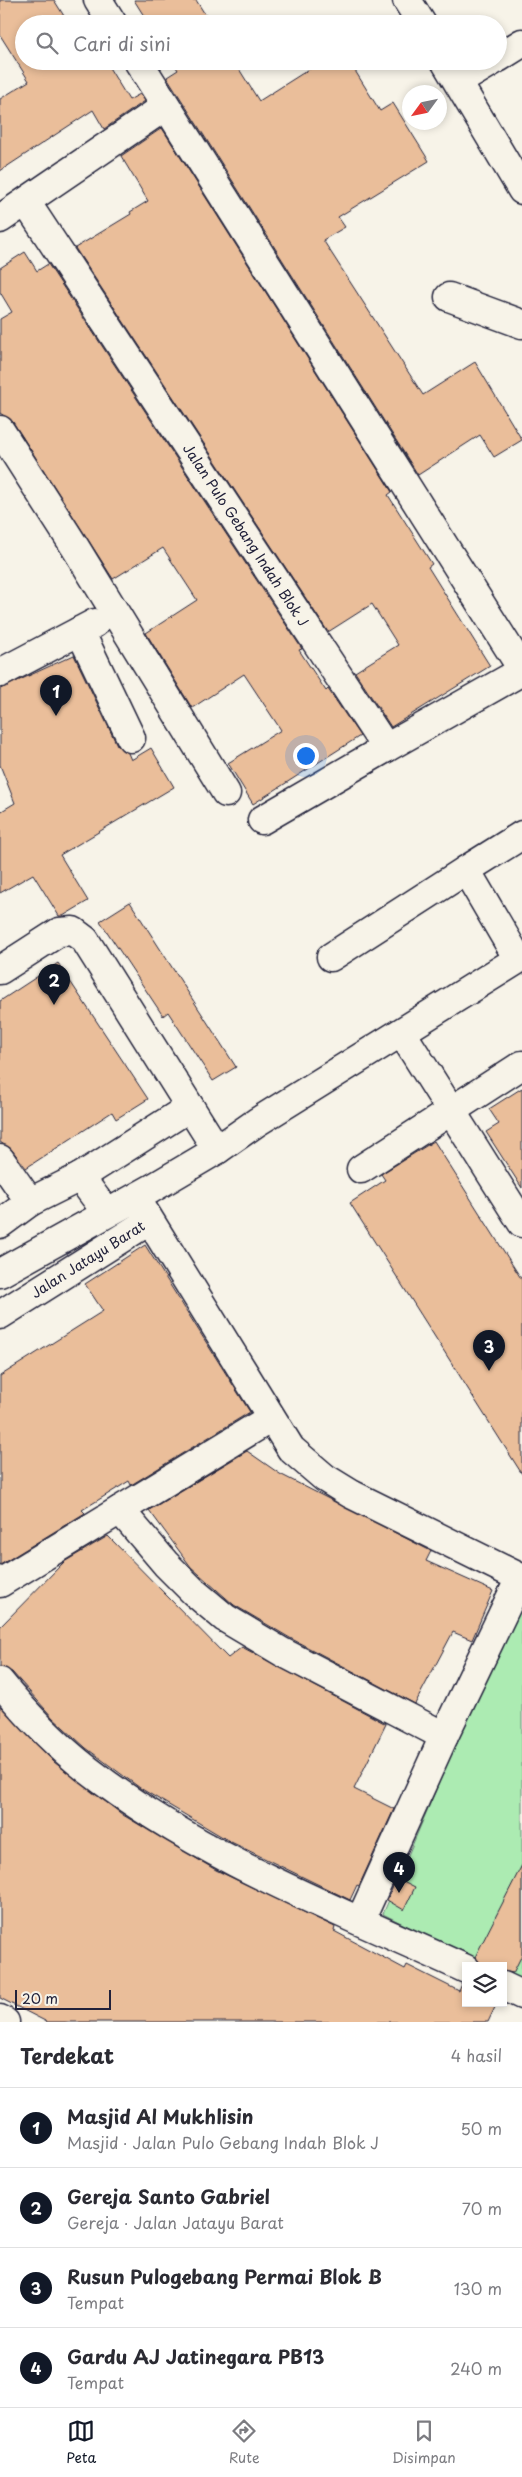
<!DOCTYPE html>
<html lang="id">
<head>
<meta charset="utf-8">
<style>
  :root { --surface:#fff; --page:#f2f2f3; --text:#2b2b33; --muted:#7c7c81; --line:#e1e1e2; --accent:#111827 }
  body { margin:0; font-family:"Playpen Sans",sans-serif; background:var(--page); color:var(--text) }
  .controls { position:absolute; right:15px; bottom:15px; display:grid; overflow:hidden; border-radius:0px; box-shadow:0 2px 8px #0003 }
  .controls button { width:45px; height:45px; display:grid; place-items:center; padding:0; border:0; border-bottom:1px solid var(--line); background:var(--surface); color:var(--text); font:25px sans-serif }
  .compass { position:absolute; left:402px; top:85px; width:45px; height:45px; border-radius:50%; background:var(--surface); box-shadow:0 2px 8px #0003; rotate:237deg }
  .scale { position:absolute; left:15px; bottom:12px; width:96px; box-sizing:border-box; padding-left:5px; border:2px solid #22223b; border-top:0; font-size:14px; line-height:18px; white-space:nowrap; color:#22223b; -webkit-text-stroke:4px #f7f3e8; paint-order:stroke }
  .you { position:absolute; left:305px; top:755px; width:18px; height:18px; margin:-12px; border:4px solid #fff; border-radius:50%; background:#1a73e8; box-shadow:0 0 0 8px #1a73e833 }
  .badge { display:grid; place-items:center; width:32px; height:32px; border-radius:50%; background:var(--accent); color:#fff; font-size:16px; font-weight:700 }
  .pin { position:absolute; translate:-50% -41px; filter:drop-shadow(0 1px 2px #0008) }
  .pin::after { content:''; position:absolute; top:26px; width:18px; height:15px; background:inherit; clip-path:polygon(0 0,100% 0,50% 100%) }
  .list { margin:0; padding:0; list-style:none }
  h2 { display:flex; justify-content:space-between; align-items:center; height:65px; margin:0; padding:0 20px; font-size:21px }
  h2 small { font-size:16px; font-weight:400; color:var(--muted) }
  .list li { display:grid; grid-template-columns:32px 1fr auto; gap:15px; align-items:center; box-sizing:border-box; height:80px; padding:0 20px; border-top:1px solid var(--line) }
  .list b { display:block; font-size:19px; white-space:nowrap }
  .list p { margin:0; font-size:16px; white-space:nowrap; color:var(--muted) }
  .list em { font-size:16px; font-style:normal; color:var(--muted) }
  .icon { flex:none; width:28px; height:28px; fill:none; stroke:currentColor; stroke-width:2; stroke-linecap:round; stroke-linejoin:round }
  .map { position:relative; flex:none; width:522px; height:2022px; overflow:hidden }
  .search { position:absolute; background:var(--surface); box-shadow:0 2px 8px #0003; left:15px; right:15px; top:15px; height:55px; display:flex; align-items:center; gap:12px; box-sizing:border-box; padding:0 18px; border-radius:28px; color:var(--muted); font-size:19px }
  .sheet { height:385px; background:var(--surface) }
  nav { display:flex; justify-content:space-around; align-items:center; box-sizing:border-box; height:70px; border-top:1px solid var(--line); background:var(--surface); font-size:14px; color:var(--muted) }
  nav a { display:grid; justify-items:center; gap:2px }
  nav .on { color:var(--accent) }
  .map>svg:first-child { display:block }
</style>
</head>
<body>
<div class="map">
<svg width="522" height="2022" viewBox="0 0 522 2022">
  <rect width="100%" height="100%" fill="#f7f3e8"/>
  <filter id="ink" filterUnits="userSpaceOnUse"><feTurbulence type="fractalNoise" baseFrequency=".02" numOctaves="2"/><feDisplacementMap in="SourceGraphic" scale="10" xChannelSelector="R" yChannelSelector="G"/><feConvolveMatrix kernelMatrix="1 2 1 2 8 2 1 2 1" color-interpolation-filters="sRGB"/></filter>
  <g filter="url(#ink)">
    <path fill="#acebb2" stroke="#678676" d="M522,1588v395l-19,-9v-8h-17l-103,-52z"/>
    <path fill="#eabe9a" stroke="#22223b" d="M0,0h54l15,24h-45v37h81l24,39 11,-6 5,7 -41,28 -11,-19 -93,61v-72l29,-18 -29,-46z
      M134,0h62l15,24h-62z
      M172,61h62l25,40 63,-40h27l31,50 13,-8 36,58 -91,56 7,10 -22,13 100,155 52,-33 47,78 -28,17 -14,-22 -62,40 -251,-398 11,-7z
      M162,128l230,364 -4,3 44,69 -4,3 62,99 -99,61 -36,-55 43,-27 -26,-41 -44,28 -253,-384 56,-34 -1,-2 18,-11 -27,-45z
      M25,252l12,19 11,-7 254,385 -3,1 27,41 2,-2 32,47 -107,68 -25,-41 53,-33 -37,-56 -52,34 -46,-75 51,-33 -19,-29 -15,-23 -50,31 -100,-157 -13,-9v-94l12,-7 -12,-20v-24z
      M74,655l43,90 11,8 3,7 20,-12 23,39 -114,68 28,46 -25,15h-4l-26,-42 -33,19v-81l15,-9 -15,-38v-76z
      M130,902l106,165 -23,14 -45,-69 -5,4 -63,-95z
      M58,963l90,136 -32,20 -4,-7 -86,56 -14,-18 -12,-8v-141z
      M522,1088v100l-36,-56 13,-8 -10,-15z
      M434,1141l88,139v194l-172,-271 35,-23 -4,-6z
      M145,1245l105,167 -119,73 -2,-4 -47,29 3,3 -85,52v-189l103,-65 -18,-27z
      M247,1451l33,23 151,77 -5,10 67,30 -21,49 -19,-8 -38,72 -125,-66 -56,-33 -43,-38 -42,-57z
      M108,1536l120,122 14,-11 144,77 -32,65 40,20 -35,77 -2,-1 -7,15 -119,-58 -91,-54 -54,-40 -33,-30 -41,-46 -12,-5v-40l64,-65z
      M0,1706l54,56 69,53 93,55 119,57 -1,4 71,38 2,-4 52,26 3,-7h4v19h31l-9,19h-441l-47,-24z
      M522,1865v90l-9,18 -10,-2v-5h-22l-6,-9z
      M397,1878l18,9 -11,23 -17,-10z"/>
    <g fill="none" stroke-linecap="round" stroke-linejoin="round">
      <g stroke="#22223b" stroke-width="31">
        <g id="minor">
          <path d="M98,0l15,24"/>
          <path d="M407,0l15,24"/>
          <path d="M498,58l24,-15"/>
          <path d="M138,61l384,608"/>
          <path d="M445,61l77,129"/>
          <path d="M458,82l35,-21"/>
          <path id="s1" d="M26,202l360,546 -124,72"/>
          <path d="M0,219l166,-113"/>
          <path d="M449,297l73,27"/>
          <path d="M0,430l75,117 151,246"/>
          <path d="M80,631l51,107"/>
          <path d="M0,673l95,-50"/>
          <path d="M386,748l136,-77"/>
          <path d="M466,870l56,-35"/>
          <path d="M331,957l135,-87 52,89"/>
          <path d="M0,970l59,-38 14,-1 12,9 132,210"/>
          <path d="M402,1033l120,190"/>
          <path d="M0,1159l30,43 50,-25 27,36"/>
          <path d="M361,1169l161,-104"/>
          <path d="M80,1177l110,-70"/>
          <path d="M136,1198l155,251 34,29 26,16 166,82 2,4 -75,156 -84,185"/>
          <path d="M0,1224l30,-22"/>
          <path d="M0,1273l151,-84 66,-39 40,-28 265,-165"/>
          <path id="s2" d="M0,1315l149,-94"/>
          <path d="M120,1510l46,54 28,28 31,26 57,34 162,84"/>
          <path d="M0,1583l271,-165"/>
          <path d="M0,1682c26,32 56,63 88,88 113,88 250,140 378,199"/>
          <path d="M503,1986l19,9"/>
          <path d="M0,2019l5,3"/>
        </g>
      </g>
      <use href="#minor" stroke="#f7f3e8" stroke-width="28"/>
    </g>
  </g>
  <g text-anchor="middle" stroke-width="4.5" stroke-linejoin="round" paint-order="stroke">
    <g font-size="14" fill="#22223b" stroke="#f7f3e8">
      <text dy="5" stroke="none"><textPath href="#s1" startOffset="399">Jalan Pulo Gebang Indah Blok J</textPath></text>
      <text dy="5" stroke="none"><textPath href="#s2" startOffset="104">Jalan Jatayu Barat</textPath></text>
    </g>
  </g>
</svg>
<div class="controls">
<button><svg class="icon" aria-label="layers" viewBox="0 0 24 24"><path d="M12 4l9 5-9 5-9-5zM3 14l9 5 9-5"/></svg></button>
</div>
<svg class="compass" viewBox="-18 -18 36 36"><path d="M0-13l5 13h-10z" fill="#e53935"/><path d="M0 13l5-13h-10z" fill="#7c7c81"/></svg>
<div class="scale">20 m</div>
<div class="you"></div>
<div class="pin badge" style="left:56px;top:716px">1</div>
<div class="pin badge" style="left:54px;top:1005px">2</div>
<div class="pin badge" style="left:489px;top:1371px">3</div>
<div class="pin badge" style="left:399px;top:1893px">4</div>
<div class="search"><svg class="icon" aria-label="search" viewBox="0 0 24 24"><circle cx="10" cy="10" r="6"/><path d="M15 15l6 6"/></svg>Cari di sini</div>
</div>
<section class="sheet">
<h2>Terdekat<small>4 hasil</small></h2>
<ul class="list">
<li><span class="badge">1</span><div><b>Masjid Al Mukhlisin</b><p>Masjid · Jalan Pulo Gebang Indah Blok J</p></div><em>50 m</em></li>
<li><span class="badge">2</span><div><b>Gereja Santo Gabriel</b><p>Gereja · Jalan Jatayu Barat</p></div><em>70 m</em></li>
<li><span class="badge">3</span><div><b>Rusun Pulogebang Permai Blok B</b><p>Tempat</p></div><em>130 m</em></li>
<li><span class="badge">4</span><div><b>Gardu AJ Jatinegara PB13</b><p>Tempat</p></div><em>240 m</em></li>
</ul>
</section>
<nav>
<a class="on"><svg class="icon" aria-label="map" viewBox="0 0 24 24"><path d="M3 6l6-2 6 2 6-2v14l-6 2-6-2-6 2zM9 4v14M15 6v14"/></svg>Peta</a>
<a><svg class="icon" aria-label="directions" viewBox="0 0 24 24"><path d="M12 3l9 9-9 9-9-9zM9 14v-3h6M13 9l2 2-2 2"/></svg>Rute</a>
<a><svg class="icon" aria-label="saved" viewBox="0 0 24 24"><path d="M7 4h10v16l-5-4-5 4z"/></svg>Disimpan</a>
</nav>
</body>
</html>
